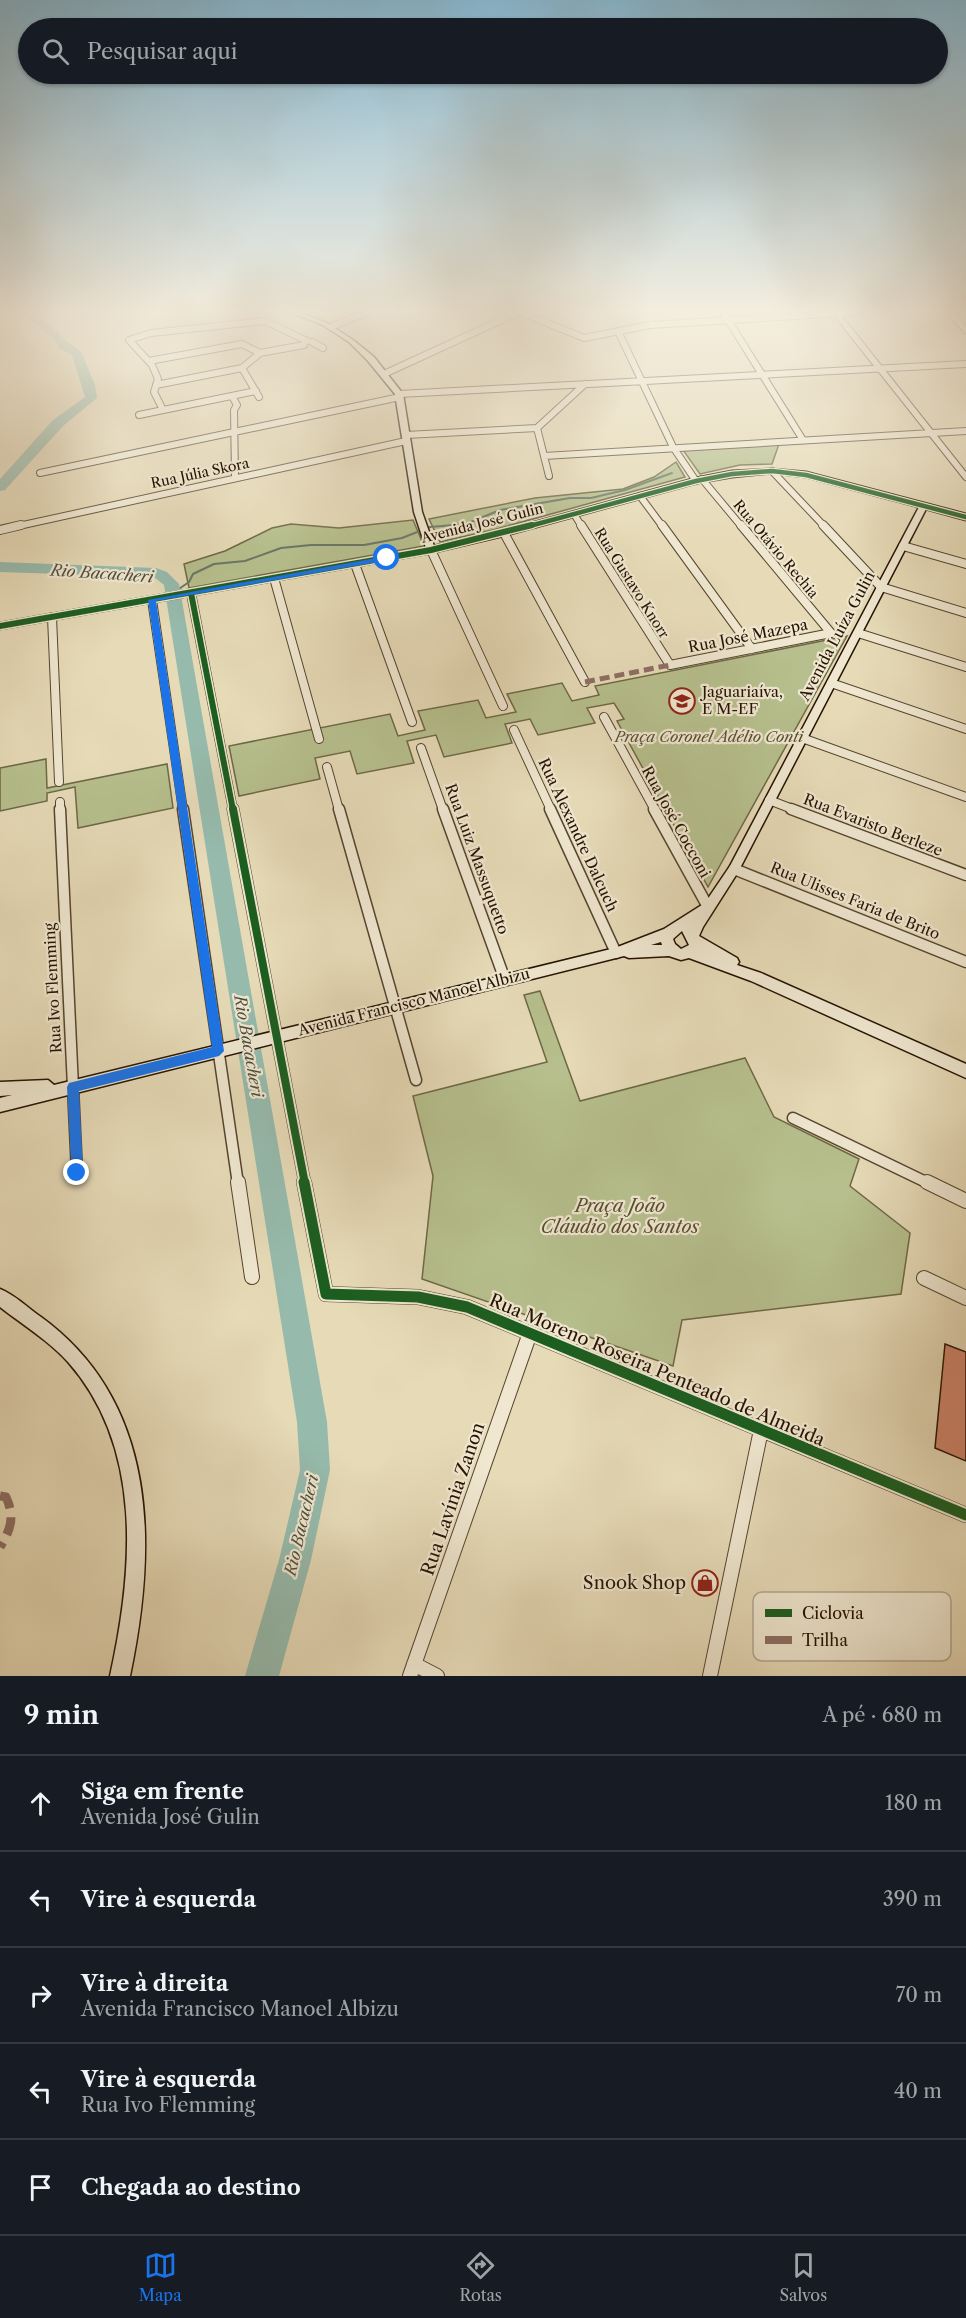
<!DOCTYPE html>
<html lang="pt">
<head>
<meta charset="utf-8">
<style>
  :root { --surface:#171b24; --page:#20242c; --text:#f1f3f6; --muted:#9ea1a6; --line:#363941; --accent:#1a73e8 }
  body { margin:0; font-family:"Libre Caslon Text",serif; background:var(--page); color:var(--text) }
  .stop { position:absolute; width:18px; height:18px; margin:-14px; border:4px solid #1a73e8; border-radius:50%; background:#fff }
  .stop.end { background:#1a73e8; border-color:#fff; box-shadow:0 2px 6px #0008 }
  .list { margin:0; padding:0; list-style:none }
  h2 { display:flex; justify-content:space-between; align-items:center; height:78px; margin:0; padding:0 24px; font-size:26px }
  h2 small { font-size:20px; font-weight:400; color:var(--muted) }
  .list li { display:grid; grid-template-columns:39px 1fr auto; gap:18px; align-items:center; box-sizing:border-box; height:96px; padding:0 24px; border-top:2px solid var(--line) }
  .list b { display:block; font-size:22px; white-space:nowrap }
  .list p { margin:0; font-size:20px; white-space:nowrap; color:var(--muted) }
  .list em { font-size:20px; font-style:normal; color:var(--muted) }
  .icon { flex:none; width:33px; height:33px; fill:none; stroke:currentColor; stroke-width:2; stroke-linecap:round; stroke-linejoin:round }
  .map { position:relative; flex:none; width:966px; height:1676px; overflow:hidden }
  .search { position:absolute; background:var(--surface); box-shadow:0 2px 4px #0004; left:18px; right:18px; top:18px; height:66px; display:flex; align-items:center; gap:15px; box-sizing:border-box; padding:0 21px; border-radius:33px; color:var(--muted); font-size:22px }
  .sheet { height:558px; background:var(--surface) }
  nav { display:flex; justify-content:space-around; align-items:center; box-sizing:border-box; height:84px; border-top:2px solid var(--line); background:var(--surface); font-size:16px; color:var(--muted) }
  nav a { display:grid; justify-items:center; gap:3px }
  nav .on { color:var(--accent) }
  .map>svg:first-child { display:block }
</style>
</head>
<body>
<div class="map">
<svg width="966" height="1676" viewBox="0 0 966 1676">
  <rect width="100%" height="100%" fill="#e6dab7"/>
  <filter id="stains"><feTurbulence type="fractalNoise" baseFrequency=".00333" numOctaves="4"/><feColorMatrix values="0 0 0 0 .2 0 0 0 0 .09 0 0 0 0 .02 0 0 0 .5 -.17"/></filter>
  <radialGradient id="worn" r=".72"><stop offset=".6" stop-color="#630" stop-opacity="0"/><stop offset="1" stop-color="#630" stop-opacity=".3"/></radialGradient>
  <path fill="#b6bf8d" stroke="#6e6846" stroke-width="1.5" d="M779,444l-7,20 -32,1 -40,9 -17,-24z
    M676,462l9,15 -192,53 -53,12 -11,-23 106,-21 88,-9 31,-12z
    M413,520l11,26 -235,42 -5,-24 41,-13 47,-23 19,-4 48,4z
    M847,636l-139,251 -91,-166 7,-2 -10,-16 -27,5 8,15 -57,12 -8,-16 -25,5 7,19 -68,14 -8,-22 -29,6 7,22 -57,11 -7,-23 -35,7 5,21 -81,17 -10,-50 161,-32 8,22 27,-6 -7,-19 60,-11 8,18 30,-6 -9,-18 55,-11 10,18 27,-6 -4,-9z
    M46,759l1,29 120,-24 6,44 -95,20 -3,-41 -28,6v8l-47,10v-43z
    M540,991l40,110 165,-43 29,59 85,42 -9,27 60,47 -9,61 -219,26 -9,46 -251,-87 11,-103 -20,-80 134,-34 -23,-67z"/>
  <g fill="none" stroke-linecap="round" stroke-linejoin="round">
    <path stroke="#697768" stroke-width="2" d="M173,593l16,-11 4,-8 21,-10 31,-3 36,-13 30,-3h53l38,-7 28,-11 36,-3 34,-14 70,-12h21l34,-8 47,-17"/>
    <path fill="#96bbad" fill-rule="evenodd" d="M20,312c27,0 39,28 61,39l14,34 2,13 -34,28 -58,64 -5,1v-12l53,-59 32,-23 -13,-42 -12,-6 -7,-11z
      M0,562l156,6 11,4 12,12 148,838 3,48 -19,90 -32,116h-34l34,-116 21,-90 -3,-48 -133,-837 -10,-8 -154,-5z"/>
  </g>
  <path fill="#d0856d" stroke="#251200" stroke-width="1.5" d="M945,1344l21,8v109l-31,-13z"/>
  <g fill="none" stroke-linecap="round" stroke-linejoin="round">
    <g stroke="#55442e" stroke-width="8">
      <path id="street-far3" d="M520,312l64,26 66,-13 210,-13
        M723,312l80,128
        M835,312l131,165
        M949,312l17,18
        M331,327l36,-15
        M618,331l55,116 23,34
        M312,342l11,6
        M149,361l93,-17 18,9
        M384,374l135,-62
        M156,385l86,-17
        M399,394l567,-30
        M232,396l5,9 -3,5 1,68
        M259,397l-17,-29 18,-15 44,-8
        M163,410l-9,-18 4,-13 -6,-14 -23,-25 22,-7 114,-12 42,20
        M139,415l117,-24
        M406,435l131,-7
        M544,456l422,-25
        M772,471l53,56
        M40,473l360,-76
        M549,476l-12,-48 48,-44
        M702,479l40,48
        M640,496l23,31
        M574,514l8,13
        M14,527l392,-86"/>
    </g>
    <g stroke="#55442e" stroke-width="10">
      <path id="street-far2" d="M581,525l89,140 161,-32 -90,-108
        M662,525l90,124
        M823,525l58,62 85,26
        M0,530l21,-5
        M504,533l81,149
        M903,546l63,18
        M431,550l72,156
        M355,564l57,158
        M274,578l45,161
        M191,593l42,217
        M152,600l31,210
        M52,617l7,165
        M858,633l108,34
        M831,683l135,46
        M604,717l51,93
        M514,730l37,80
        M802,738l164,59
        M421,748l22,62
        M327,767l12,43
        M769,800l26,10
        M60,802v8"/>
    </g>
    <g stroke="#55442e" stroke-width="13">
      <path id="street-far1" d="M60,809l17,364
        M183,809l55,375
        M233,809l72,375
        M339,809l77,271
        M443,809l62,171
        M550,809l66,144
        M654,809l54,98
        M791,809l175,66
        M734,869l232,93
        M793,1118l137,66"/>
    </g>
    <g stroke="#55442e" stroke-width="16">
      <path id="street" d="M238,1182l14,95
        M304,1182l22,112 92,3 49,10 499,208
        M927,1182l39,19
        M924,1278l42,20
        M414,1664l23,12
        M410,1676l120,-343
        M710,1676l51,-246"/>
    </g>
    <g stroke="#251200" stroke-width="3">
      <path id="secondary" d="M290,312h8l29,11 26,17 21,17 29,37 19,118 12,34 68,-15 194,-53 36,-7 40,-2 34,3 160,42v6l-40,-11 -188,363 -35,55 -4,9 38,22 2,4 -2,3 24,8 205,91v14l-215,-97 -62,-23 -8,2 -12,-4 -40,2 -5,-2 -624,156v-14l12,-3 -12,1v-14l48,-2 6,5 561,-137 49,-19 41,-26 25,-37 189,-359 -113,-30 -34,-4 -40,4 -35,6 -190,52 -76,18 -431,76v-6l426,-75 -12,-36 -19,-118 -27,-33 -19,-19 -26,-17zM682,931l7,14 -8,4 -6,-5 -2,-5zM661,942l1,3h-11z
        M0,1289c15,6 28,19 41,28 118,86 116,230 89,359h-20c23,-104 34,-228 -42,-314 -20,-22 -45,-37 -68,-55z"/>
    </g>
    <use href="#street-far3" stroke="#efe7d0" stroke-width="6"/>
    <use href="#street-far2" stroke="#efe7d0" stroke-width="8"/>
    <use href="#street-far1" stroke="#efe7d0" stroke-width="10"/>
    <use href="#street" stroke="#efe7d0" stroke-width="14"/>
    <use href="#secondary" fill="#efe7d0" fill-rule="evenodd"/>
    <path stroke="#8d6e63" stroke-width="5" stroke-dasharray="10 5" stroke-linecap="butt" d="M585,682l85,-17"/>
    <path stroke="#8d6e63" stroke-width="9" stroke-dasharray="18 9" stroke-linecap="butt" d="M0,1496l6,1c9,20 5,32 -6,50"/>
    <g stroke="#efe7d0" stroke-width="7">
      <path id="cycleway-far3" d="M526,527l170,-46 36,-7 40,-3 34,4 160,42"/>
    </g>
    <g stroke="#efe7d0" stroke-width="9">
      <path id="cycleway-far2" d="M191,593l42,217
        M0,626l431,-76 101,-25"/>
    </g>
    <g stroke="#efe7d0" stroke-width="12">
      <path id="cycleway-far1" d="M233,809l72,375"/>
    </g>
    <g stroke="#efe7d0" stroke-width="15">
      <path id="cycleway" d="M304,1182l22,112 92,3 49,10 499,208"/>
    </g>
    <use href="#cycleway-far3" stroke="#1b5e20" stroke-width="4.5"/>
    <use href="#cycleway-far2" stroke="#1b5e20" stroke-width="6"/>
    <use href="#cycleway-far1" stroke="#1b5e20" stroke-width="8"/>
    <use href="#cycleway" stroke="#1b5e20" stroke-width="11"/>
  </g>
  <linearGradient id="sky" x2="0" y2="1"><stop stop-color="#87b7d0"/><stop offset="0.57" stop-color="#f4eedf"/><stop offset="1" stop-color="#f4eedf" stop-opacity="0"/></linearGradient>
  <rect width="966" height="546" fill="url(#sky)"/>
  <path fill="#1a73e8" d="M387,556l3,2 -1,2 -233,41 68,450 -5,5 -140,35 4,82 -2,4 -4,2 -5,-2 -5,-90 2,-4 143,-36 -64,-447z"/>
  <defs>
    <g id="school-ring" transform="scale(1.35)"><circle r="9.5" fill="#efe7d0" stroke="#8f2418" stroke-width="1.5"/><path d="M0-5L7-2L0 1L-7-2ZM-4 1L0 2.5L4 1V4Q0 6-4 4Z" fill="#8f2418"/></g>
    <g id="shop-ring" transform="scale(1.35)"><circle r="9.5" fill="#efe7d0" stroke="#8f2418" stroke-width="1.5"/><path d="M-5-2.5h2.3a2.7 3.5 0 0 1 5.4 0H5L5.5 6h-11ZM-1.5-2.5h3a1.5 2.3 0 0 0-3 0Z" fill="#8f2418"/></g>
  </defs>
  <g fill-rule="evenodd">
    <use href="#school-ring" x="682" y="701"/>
    <use href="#shop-ring" x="705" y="1583"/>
  </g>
  <g text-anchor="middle" stroke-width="4.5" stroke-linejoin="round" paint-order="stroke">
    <g font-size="14" fill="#251200" stroke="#efe7d0">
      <text transform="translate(200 473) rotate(-12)" y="5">Rua Júlia Skora</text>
      <text transform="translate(482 523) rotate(-14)" y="5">Avenida José Gulin</text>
      <text transform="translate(776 549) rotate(50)" y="5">Rua Otávio Rechia</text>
      <text transform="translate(632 583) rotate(58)" y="5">Rua Gustavo Knorr</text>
    </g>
    <g font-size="15" fill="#251200" stroke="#efe7d0">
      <text transform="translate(748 636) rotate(-11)" y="5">Rua José Mazepa</text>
      <text transform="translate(837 636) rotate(-62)" y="5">Avenida Luíza Gulin</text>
      <text transform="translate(676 822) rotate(61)" y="5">Rua José Cocconi</text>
      <text transform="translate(873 825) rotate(21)" y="5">Rua Evaristo Berleze</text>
      <text transform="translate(578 835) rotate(65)" y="5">Rua Alexandre Dalcuch</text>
      <text transform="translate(477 859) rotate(70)" y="5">Rua Luiz Massuquetto</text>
      <text transform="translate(855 901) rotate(22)" y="5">Rua Ulisses Faria de Brito</text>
      <text transform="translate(53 988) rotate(-93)" y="5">Rua Ivo Flemming</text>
      <text transform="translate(414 1002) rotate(-14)" y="5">Avenida Francisco Manoel Albizu</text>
    </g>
    <g font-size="15" fill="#251200" stroke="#efe7d0" text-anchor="start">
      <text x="702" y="697">Jaguariaíva,<tspan x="702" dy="17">E M-EF</tspan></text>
    </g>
    <g font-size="15" font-style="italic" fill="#584f31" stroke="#efe7d0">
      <text x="709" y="742">Praça Coronel Adélio Conti</text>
    </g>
    <g font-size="16" font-style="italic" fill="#4d4d3d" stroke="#efe7d0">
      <text transform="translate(102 573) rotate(4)" y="6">Rio Bacacheri</text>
      <text transform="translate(249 1046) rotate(80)" y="6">Rio Bacacheri</text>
      <text transform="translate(301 1525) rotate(-77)" y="6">Rio Bacacheri</text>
    </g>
    <g font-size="18" font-style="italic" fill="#584f31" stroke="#efe7d0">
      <text x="620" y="1212">Praça João<tspan x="620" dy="21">Cláudio dos Santos</tspan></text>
    </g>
    <g font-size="18" fill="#251200" stroke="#efe7d0">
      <text transform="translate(657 1370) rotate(23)" y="6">Rua Moreno Roseira Penteado de Almeida</text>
      <text transform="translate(453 1499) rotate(-71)" y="6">Rua Lavínia Zanon</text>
    </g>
    <g font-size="18" fill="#251200" stroke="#efe7d0" text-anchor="end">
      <text x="686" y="1589">Snook Shop</text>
    </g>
  </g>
  <rect x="753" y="1592" width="198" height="69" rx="9" fill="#efe7d0" stroke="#b2a792" stroke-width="1.5"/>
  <rect x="765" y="1609" width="27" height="8" fill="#1b5e20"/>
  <rect x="765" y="1636" width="27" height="8" fill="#8d6e63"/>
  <g font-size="16" fill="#251200">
    <text x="802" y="1619">Ciclovia</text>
    <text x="802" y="1646">Trilha</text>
  </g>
  <rect width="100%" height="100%" filter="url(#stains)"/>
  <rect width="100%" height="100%" fill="url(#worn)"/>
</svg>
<div class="stop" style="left:387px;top:558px"></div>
<div class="stop end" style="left:77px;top:1173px"></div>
<div class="search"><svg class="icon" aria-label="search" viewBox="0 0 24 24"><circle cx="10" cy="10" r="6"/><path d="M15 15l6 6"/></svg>Pesquisar aqui</div>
</div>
<section class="sheet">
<h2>9 min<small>A pé · 680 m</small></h2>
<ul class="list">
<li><svg class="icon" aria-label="ahead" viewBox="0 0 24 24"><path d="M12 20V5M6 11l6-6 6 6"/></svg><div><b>Siga em frente</b><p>Avenida José Gulin</p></div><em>180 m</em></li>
<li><svg class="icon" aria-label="left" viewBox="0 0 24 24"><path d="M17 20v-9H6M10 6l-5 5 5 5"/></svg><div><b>Vire à esquerda</b></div><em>390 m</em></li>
<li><svg class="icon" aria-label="right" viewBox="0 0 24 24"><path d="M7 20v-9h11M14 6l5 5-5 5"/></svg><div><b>Vire à direita</b><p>Avenida Francisco Manoel Albizu</p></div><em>70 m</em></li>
<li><svg class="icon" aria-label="left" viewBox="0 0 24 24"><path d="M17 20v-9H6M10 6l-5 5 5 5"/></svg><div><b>Vire à esquerda</b><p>Rua Ivo Flemming</p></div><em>40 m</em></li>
<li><svg class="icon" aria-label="arrive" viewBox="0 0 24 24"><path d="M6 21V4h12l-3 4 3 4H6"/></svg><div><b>Chegada ao destino</b></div></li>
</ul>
</section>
<nav>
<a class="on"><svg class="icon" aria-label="map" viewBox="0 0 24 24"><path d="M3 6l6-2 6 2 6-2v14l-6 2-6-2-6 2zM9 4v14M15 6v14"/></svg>Mapa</a>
<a><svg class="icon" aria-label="directions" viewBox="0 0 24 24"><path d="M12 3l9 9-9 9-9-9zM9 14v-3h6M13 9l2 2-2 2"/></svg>Rotas</a>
<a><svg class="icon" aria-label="saved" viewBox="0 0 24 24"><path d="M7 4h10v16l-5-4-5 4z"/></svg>Salvos</a>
</nav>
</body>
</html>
